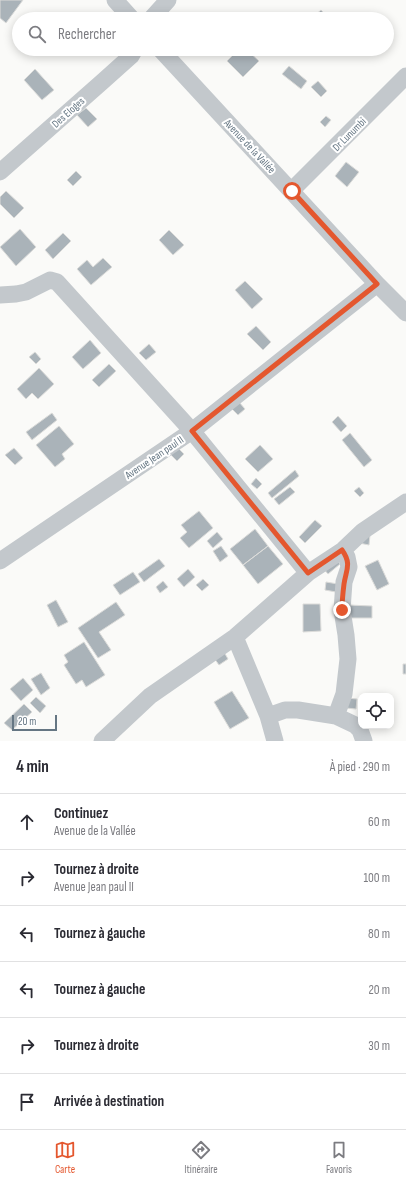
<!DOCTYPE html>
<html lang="fr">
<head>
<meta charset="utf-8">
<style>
  :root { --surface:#fff; --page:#f2f2f3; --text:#2b2b33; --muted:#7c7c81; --line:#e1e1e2; --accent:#e4572e }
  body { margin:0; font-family:"Sofia Sans Condensed",sans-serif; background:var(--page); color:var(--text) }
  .controls { position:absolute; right:12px; bottom:12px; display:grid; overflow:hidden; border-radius:8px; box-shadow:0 2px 10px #0003 }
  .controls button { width:36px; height:36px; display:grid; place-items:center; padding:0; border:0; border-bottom:1px solid var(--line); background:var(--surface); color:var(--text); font:20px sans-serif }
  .scale { position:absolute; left:12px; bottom:10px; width:45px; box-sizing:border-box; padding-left:4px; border:2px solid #657683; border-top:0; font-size:11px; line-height:14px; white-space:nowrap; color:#657683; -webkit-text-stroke:3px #fff; paint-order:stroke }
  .stop { position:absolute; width:12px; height:12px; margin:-9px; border:3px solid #e4572e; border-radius:50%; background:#fff }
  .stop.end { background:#e4572e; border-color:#fff; box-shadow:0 1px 4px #0008 }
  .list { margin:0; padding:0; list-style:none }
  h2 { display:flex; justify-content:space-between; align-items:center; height:52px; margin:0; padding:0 16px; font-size:17px }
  h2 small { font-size:13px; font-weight:400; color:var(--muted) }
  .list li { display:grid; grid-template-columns:26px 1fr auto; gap:12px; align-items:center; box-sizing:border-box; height:56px; padding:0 16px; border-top:1px solid var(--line) }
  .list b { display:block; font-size:15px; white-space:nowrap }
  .list p { margin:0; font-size:13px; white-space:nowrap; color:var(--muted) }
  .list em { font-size:13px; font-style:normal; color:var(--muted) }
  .icon { flex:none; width:22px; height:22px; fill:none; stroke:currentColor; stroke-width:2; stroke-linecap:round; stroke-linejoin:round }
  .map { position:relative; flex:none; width:406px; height:741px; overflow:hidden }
  .search { position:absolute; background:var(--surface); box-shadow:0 2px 10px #0003; left:12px; right:12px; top:12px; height:44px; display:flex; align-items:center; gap:10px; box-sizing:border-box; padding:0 14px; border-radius:22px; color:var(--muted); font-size:15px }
  .sheet { height:388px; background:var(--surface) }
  nav { display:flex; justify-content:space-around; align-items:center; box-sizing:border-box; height:56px; border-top:1px solid var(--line); background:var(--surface); font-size:11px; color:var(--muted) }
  nav a { display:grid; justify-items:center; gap:2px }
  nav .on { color:var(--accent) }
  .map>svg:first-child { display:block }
</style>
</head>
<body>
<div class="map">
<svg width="406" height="741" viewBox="0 0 406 741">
  <rect width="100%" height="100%" fill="#fafaf8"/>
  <path fill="#aab3b9" stroke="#dcdcda" d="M0,0h23l-17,23 -6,-5z
    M321,10l8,9h-18z
    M287,15l4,4h-8z
    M239,49h7l13,12 -16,16 -16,-16z
    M289,66l18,15 -6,8 -19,-15z
    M35,69l19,21 -12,10 -18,-20z
    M318,81l9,10 -6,6 -10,-10z
    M86,108l11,11 -9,8 -11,-12z
    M326,116l5,4 -6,7 -5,-5z
    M346,162l13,10 -12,15 -12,-11z
    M76,171l6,6 -9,9 -6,-6z
    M6,191l18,17 -10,10 -14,-14v-7z
    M20,229l16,18 -20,19 -16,-19z
    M169,230l15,15 -11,10 -14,-15z
    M63,233l8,8 -18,18 -8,-9z
    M103,258l9,9 -21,18 -14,-16 10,-9 6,7z
    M245,281l18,18 -11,10 -17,-19z
    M256,326l15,16 -8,8 -16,-16z
    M90,340l11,13 -18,16 -11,-12z
    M149,344l7,8 -10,8 -7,-7z
    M35,352l6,7 -5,5 -7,-7z
    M109,364l7,7 -17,16 -7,-7z
    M39,368l15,16 -16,15 -6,-6 -6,6 -9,-10z
    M239,402l6,7 -7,6 -6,-6z
    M52,413l5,7 -25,20 -6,-8z
    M338,416l9,10 -6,6 -9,-10z
    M59,426l15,18 -12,10 3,5 -10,8 -19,-22z
    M350,433l22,27 -8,7 -22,-27z
    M260,445l13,14 -15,13 -13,-13z
    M14,448l9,10 -8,7 -10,-10z
    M178,448l6,6 -7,7 -6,-6z
    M295,470l4,6 -27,22 -4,-5z
    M256,478l6,6 -5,5 -6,-5z
    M290,487l5,5 -16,13 -5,-6z
    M359,487l5,6 -4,4 -6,-6z
    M199,511l14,17 -24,20 -9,-10 7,-6 -6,-7z
    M315,520l7,6 -17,17 -6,-6z
    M255,529l13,17 -25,19 -13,-16z
    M217,532l6,7 -10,9 -6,-7z
    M370,535l-1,10 -10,-2z
    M221,546l7,10 -8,6 -7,-11z
    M268,546l15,18 -25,20 -15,-19z
    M335,558l5,6 -12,10 -5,-6z
    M159,559l6,7 -21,16 -6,-8z
    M378,560l11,24 -12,6 -12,-24z
    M188,569l7,8 -11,10 -7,-8z
    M133,572l7,10 -20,13 -7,-10z
    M203,579l6,6 -7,6 -6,-6z
    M163,581l5,6 -8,6 -4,-6z
    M326,582l12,2 -2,8 -11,-2z
    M56,600l12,22 -10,5 -11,-22z
    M116,602l9,13 -26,17 12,18 -13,8 -20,-30z
    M303,604h17l1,27 -18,1z
    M348,605l24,1v12h-24z
    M84,642l21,33 -19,12 -4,-7 -6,4 -12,-19 4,-3 -4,-7z
    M224,652l4,7 -9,6 -5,-7z
    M403,664h3v10h-3z
    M41,673l9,15 -9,7 -10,-16z
    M23,678l10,12 -12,11 -11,-12z
    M232,691l17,27 -19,11 -16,-27z
    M36,697l10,9 -6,7 -10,-10z
    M347,698l10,1 -1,10 -10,-1z
    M24,704l8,8 -20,18 -8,-7z"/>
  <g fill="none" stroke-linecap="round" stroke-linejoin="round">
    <path stroke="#c3c8cc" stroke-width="17" d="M115,0l17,19
      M151,19l17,-19
      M160,49l217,235 29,29
      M0,172l102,-90 29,-26 4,-7
      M291,191l115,-115
      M0,295l16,-1 10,-2 24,-12 7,2 135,149 116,142
      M0,561l192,-130 185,-147
      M235,637l33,79 7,25
      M268,716l17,-6h13l38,6 19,9 5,5 4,11
      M336,716l8,-22 4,-35 -2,-24 -4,-25 2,-28 5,-15 -2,-10 -4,-7
      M102,741l48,-45 85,-59 73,-64 35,-23 20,-19 43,-29"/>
  </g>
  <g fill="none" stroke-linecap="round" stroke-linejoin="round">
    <path stroke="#e4572e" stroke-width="5" d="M292,191l85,93 -185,147 116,142 34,-23c10,14 4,20 2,34 -1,8 -2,17 -2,26"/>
  </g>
  <g text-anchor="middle" stroke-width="4" stroke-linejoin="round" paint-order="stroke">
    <g font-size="11" fill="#657683" stroke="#fff">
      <text transform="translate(68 112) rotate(-42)" y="4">Des Eloges</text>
      <text transform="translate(349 134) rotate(-45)" y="4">Dr Lunumbi</text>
      <text transform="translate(250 146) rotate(47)" y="4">Avenue de la Vallée</text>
      <text transform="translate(154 457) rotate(-34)" y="4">Avenue Jean paul II</text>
    </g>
  </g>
</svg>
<div class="controls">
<button><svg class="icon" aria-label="locate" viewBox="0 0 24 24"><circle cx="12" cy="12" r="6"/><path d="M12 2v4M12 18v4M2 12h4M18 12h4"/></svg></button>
</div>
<div class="scale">20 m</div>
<div class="stop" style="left:292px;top:191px"></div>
<div class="stop end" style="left:342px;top:610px"></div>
<div class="search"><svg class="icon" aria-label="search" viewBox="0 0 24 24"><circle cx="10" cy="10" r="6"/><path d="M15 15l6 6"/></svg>Rechercher</div>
</div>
<section class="sheet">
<h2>4 min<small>À pied · 290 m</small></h2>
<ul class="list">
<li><svg class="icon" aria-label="ahead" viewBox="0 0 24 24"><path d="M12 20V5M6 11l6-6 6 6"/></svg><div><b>Continuez</b><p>Avenue de la Vallée</p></div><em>60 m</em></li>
<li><svg class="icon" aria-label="right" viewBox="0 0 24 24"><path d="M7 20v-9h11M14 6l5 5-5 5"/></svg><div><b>Tournez à droite</b><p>Avenue Jean paul II</p></div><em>100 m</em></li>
<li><svg class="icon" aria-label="left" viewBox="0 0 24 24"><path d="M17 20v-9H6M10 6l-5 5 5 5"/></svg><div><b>Tournez à gauche</b></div><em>80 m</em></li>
<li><svg class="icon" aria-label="left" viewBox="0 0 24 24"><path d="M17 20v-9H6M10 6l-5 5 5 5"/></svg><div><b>Tournez à gauche</b></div><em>20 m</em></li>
<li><svg class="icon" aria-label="right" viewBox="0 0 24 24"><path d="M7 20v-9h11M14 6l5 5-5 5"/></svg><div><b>Tournez à droite</b></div><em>30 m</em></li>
<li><svg class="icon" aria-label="arrive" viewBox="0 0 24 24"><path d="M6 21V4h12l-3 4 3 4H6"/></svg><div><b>Arrivée à destination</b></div></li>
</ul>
</section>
<nav>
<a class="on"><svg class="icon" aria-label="map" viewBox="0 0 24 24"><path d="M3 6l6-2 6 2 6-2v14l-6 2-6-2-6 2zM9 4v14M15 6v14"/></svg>Carte</a>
<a><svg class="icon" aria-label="directions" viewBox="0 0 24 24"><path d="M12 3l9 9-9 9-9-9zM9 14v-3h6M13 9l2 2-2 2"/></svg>Itinéraire</a>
<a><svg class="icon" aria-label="saved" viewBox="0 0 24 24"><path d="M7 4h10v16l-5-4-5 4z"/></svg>Favoris</a>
</nav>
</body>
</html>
